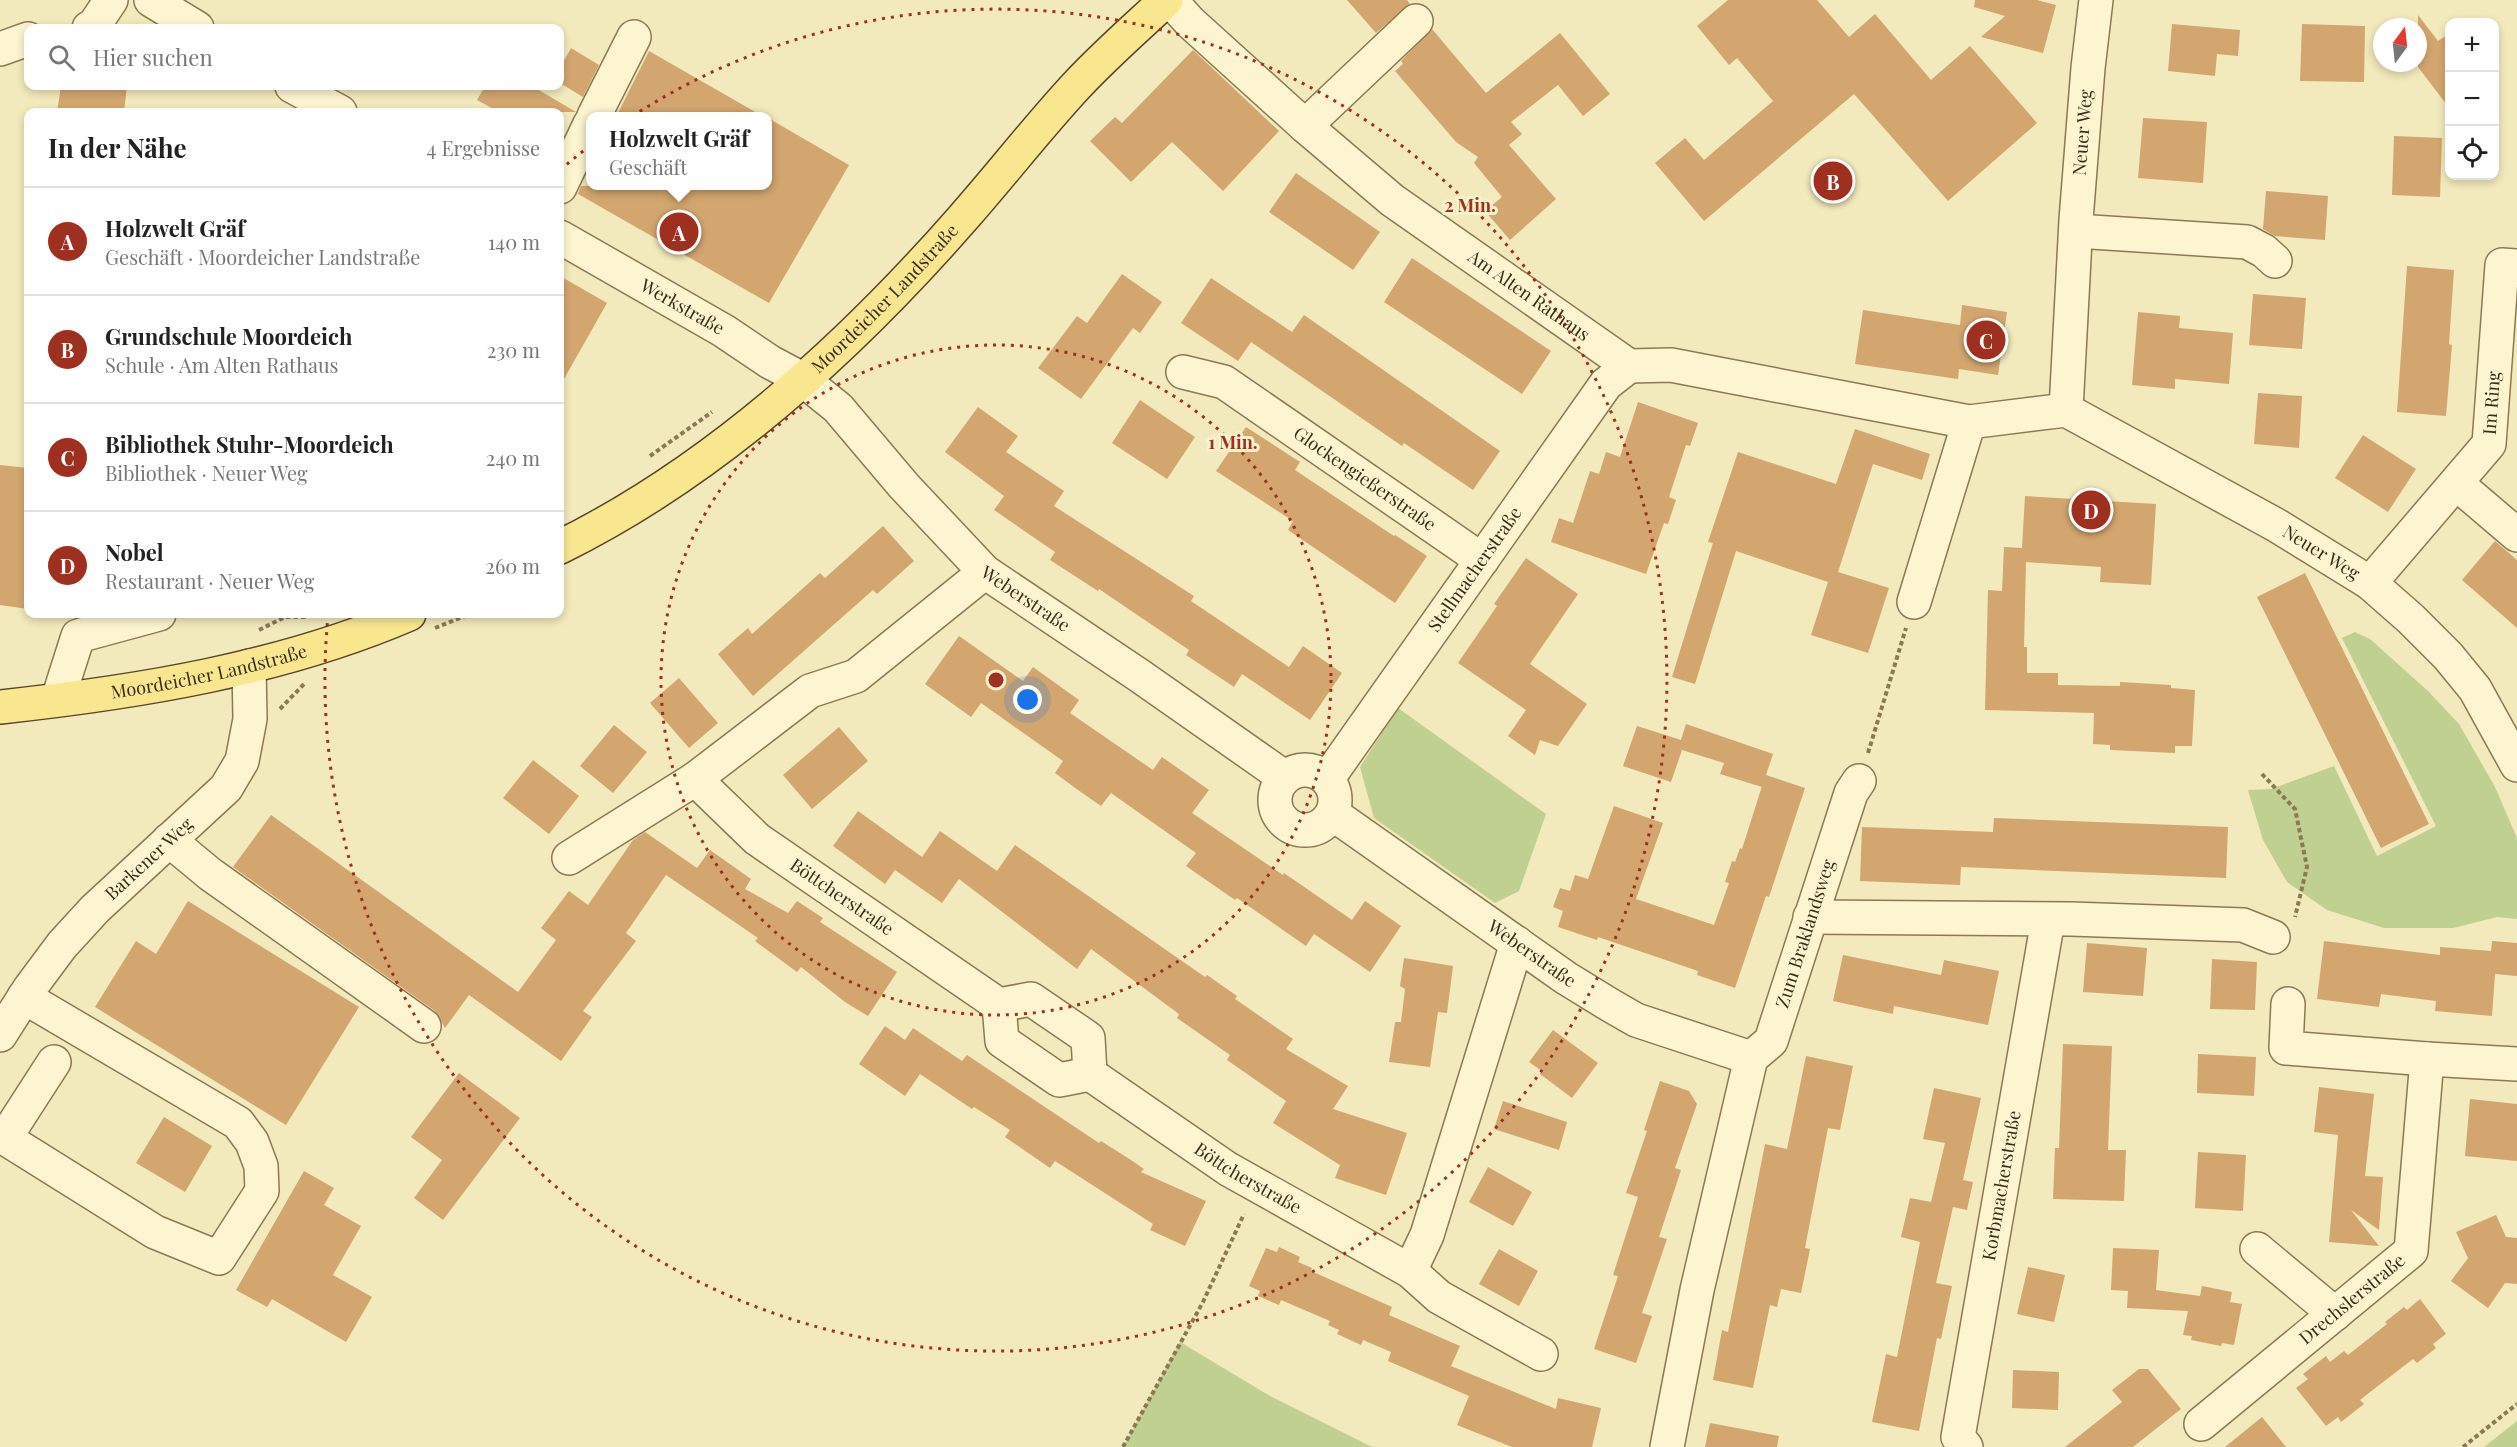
<!DOCTYPE html>
<html lang="de">
<head>
<meta charset="utf-8">
<style>
  :root { --surface:#fff; --page:#f2f2f2; --text:#222; --muted:#767676; --line:#e0e0e0; --accent:#9f301f }
  body { margin:0; font-family:"Playfair Display",serif; background:var(--page); color:var(--text) }
  .controls { position:absolute; right:18px; top:18px; display:grid; overflow:hidden; border-radius:12px; box-shadow:0 3px 9px #0003 }
  .controls button { width:54px; height:54px; display:grid; place-items:center; padding:0; border:0; border-bottom:2px solid var(--line); background:var(--surface); color:var(--text); font:30px sans-serif }
  .compass { position:absolute; left:2373px; top:18px; width:54px; height:54px; border-radius:50%; background:var(--surface); box-shadow:0 3px 9px #0003; rotate:15deg }
  .you { position:absolute; left:1028px; top:700px; width:21px; height:21px; margin:-15px; border:4px solid #fff; border-radius:50%; background:#1a73e8; box-shadow:0 0 0 9px #1a73e833 }
  .badge { display:grid; place-items:center; width:39px; height:39px; border-radius:50%; background:var(--accent); color:#fff; font-size:20px; font-weight:700 }
  .pin { position:absolute; translate:-50% -50%; border:3px solid #fff; box-shadow:0 2px 6px #0006 }
  .popup { position:absolute; left:586px; top:112px; width:186px; height:78px; box-sizing:border-box; display:grid; place-content:center; border-radius:12px; background:var(--surface); filter:drop-shadow(0 2px 4px #0005); font-size:20px; white-space:nowrap; color:var(--muted) }
  .popup b { font-size:22px; color:var(--text) }
  .popup::after { content:''; position:absolute; left:50%; top:100%; margin-left:-12px; border:12px solid transparent; border-top-color:var(--surface) }
  .list { margin:0; padding:0; list-style:none }
  h2 { display:flex; justify-content:space-between; align-items:center; height:78px; margin:0; padding:0 24px; font-size:26px }
  h2 small { font-size:20px; font-weight:400; color:var(--muted) }
  .list li { display:grid; grid-template-columns:39px 1fr auto; gap:18px; align-items:center; box-sizing:border-box; height:108px; padding:0 24px; border-top:2px solid var(--line) }
  .list b { display:block; font-size:22px; white-space:nowrap }
  .list p { margin:0; font-size:20px; white-space:nowrap; color:var(--muted) }
  .list em { font-size:20px; font-style:normal; color:var(--muted) }
  .icon { flex:none; width:33px; height:33px; fill:none; stroke:currentColor; stroke-width:2; stroke-linecap:round; stroke-linejoin:round }
  .map { position:relative; flex:none; width:2517px; height:1447px; overflow:hidden }
  .search { position:absolute; background:var(--surface); box-shadow:0 3px 9px #0003; left:24px; top:24px; width:540px; height:66px; display:flex; align-items:center; gap:15px; box-sizing:border-box; padding:0 21px; border-radius:12px; color:var(--muted); font-size:22px }
  .panel { position:absolute; background:var(--surface); box-shadow:0 3px 9px #0003; left:24px; top:108px; width:540px; height:510px; border-radius:12px }
  .map>svg:first-child { display:block }
</style>
</head>
<body>
<div class="map">
<svg width="2517" height="1447" viewBox="0 0 2517 1447">
  <rect width="100%" height="100%" fill="#f2e9bc"/>
  <path fill="#c0d090" d="M2355,632l15,7 58,52 31,33 36,63 22,51v81l-20,-2 -44,11h-69l-57,-18 -40,-28 -24,-42 -15,-50 23,-1 63,-23 43,90 59,-30 -94,-188z
    M1398,708l148,106 -27,77 -24,12 -121,-85 -14,-51z
    M1180,1342l90,54 102,51h-249z
    M2517,1421v26h-33z"/>
  <path fill="#d3a66f" d="M1347,0h60l3,4 -34,29z
    M1728,0h89l32,37 26,-23 56,66 39,-34 67,77 -89,78 -94,-107 -150,127 -49,-58 30,-25 19,22 69,-59 -36,-43 -8,7 -32,-39z
    M1975,0h62l19,5 -13,48 -62,-16 24,-21 -31,-9z
    M2418,15l20,26 12,-8v76l-32,-42z
    M2172,24l68,6 -2,26 -21,-2 -2,22 -47,-5z
    M2302,24l63,2 -1,56 -64,-1z
    M1432,29l54,64 74,-60 50,61 -27,22 -25,-31 -47,37 11,12 -13,11 47,54 -46,41 -25,-29 17,-14 -28,-34 4,-6 -22,-15 -61,-71 8,-7 -2,-3z
    M571,48l28,17 -16,32 -23,-14v-15z
    M1193,50l86,81 -56,60 -51,-49 -41,40 -41,-41 25,-24 7,6z
    M649,51l115,66h-148z
    M61,86h66l-3,26h-67z
    M485,86h47l44,26h-77l-22,-12z
    M768,118l81,47 -80,138 -191,-109 3,-8h187z
    M2143,118l64,4 -4,61 -65,-5z
    M2394,136l48,2 -2,59 -48,-2z
    M1296,173l84,59 -27,38 -84,-58z
    M2266,191l62,5 -3,44 -50,-4 -12,-7z
    M1412,258l139,93 -29,43 -138,-92z
    M2407,266l47,4 -5,74 3,1 -6,71 -49,-4z
    M1122,274l40,28 -22,31 -7,-5 -52,71 -43,-31 39,-52 10,7z
    M560,276l47,27 -47,83z
    M1211,278l81,54 12,-17 196,136 -27,39 -69,-47 -2,3 -151,-104 -13,19 -57,-38z
    M2253,294l53,4 -4,51 -53,-4z
    M1962,305l45,7 -9,63 -39,-6 -1,10 -103,-15 8,-54 97,15z
    M2138,312l42,4 -1,12 54,5 -4,51 -54,-5v10l-43,-4z
    M2258,393l44,3 -3,52 -45,-4z
    M1140,400l55,37 -28,42 -55,-36z
    M1638,402l60,21 -8,23 -4,-1 -17,52 7,3 -8,24 -4,-1 -18,51 -95,-32 8,-24 14,5 17,-52 9,3 7,-22 14,5z
    M978,407l40,29 -12,16 58,39 -10,15 140,90 -3,5 98,66 14,-21 39,27 -32,47 -68,-46 -8,13 -48,-32 3,-5 -90,-61 -1,2 -48,-31 5,-8 -61,-42 10,-14 -59,-44z
    M1246,427l54,35 -5,8 99,66 1,-1 32,21 -32,47 -107,-73 5,-9 -77,-50z
    M1855,429l75,25 -8,26 -49,-16 -35,108 51,16 -21,65 -57,-18 17,-53 -92,-31 -41,133 -23,-7 41,-134 -5,-1 30,-90 98,32z
    M2363,435l53,34 -28,43 -53,-34z
    M0,465l28,3v141l-28,-4z
    M2025,496l131,8 -5,81 -51,-3 1,-15 -75,-5 -2,85h3v26h31v12l62,1v-4l51,3v3l24,2 -3,56h-17v7l-65,-3v-5l-17,-1 1,-31 -109,-3 3,-120 14,1 2,-44 18,1z
    M883,526l31,35 -37,33 -4,-4 -120,106 -35,-42 30,-26 4,6 68,-61 5,5z
    M2495,541l22,19v68l-55,-48z
    M1526,558l52,36 -48,70 57,40 -29,42 -18,-6 -5,15 -27,-19 18,-26 -68,-47 39,-57 -3,-2z
    M2305,573l124,251 -48,24 -124,-251z
    M959,636l64,45 10,-14 46,33 -9,13 83,57 9,-13 47,33 -17,23 91,62 1,-2 68,47 13,-19 36,25 -31,46 -56,-38 -8,12 -69,-48 -2,2 -49,-34 10,-13 -85,-60 -10,13 -23,-16 -23,-17 8,-12 -82,-58 -10,14 -46,-33z
    M679,678l39,45 -29,25 -39,-45z
    M1686,724l87,30 -7,21 39,13 -36,109 -3,-1 -31,92 -38,-13 1,-4 -100,-34 -1,3 -39,-13 5,-16 -10,-4 7,-19 10,3 5,-16 13,4 26,-73 49,17 -27,76 78,26 15,-42 -4,-1 7,-21 3,1 5,-14 2,1 21,-66 -1,4 -42,-13 4,-11 -42,-13 -11,32 -48,-16 14,-40 44,14z
    M614,725l33,27 -34,41 -33,-27z
    M839,727l29,34 -56,48 -29,-34z
    M533,760l46,36 -30,38 -46,-36z
    M858,811l64,46 18,-26 57,40 18,-26 190,132 2,-2 30,21 -2,3 58,40 -7,10 62,37 -15,23 74,24 -21,62 -51,-17 5,-13 -67,-42 13,-22 -59,-41 3,-5 -53,-37 2,-4 -88,-65 -14,20 -118,-90 -17,24 -47,-33 -10,14 -52,-38z
    M271,815l247,177 38,-52 -15,-12 28,-37 19,14 45,-65 12,-8 52,36 13,-18 41,29 -6,10 43,24 9,-12 26,17 -3,4 77,50 -29,44 -23,-14 -44,-35 -4,5 -42,-31 3,-3 -92,-63 -40,58 10,8 -53,70 9,6 -31,44 -92,-66 -24,33 -10,-17 -202,-144z
    M1994,818l234,9 -2,51 -265,-11 -1,18 -100,-4 2,-54 131,5z
    M188,901l171,106 -73,118 -191,-118 41,-66 20,13z
    M2324,941l116,14v-8l51,4 1,-10 25,2v33l-22,-2 -3,42 -57,-5 1,-10 -55,-7 -2,13 -62,-8z
    M2087,943l60,5 -4,48 -60,-4z
    M1843,955l98,20 3,-15 55,11 -11,54 -94,-19 -1,8 -60,-13z
    M1404,958l49,8 -6,47 -9,-1 -8,55 -41,-5 6,-40h6l4,-33 -5,-3z
    M2212,959l45,3 -2,48 -45,-1z
    M885,1026l20,14 8,-12 49,33 5,-6 132,88 2,-2 30,19 13,9 -3,3 65,29 -21,45 -35,-16 3,-6 -98,-63 -5,7 -45,-31 5,-7 -36,-23 -2,2 -52,-35 -15,22 -46,-32z
    M1553,1030l45,33 -26,35 -32,-24 2,-3 -13,-9z
    M2063,1044l49,2 -4,104h18l-2,51 -71,-2 2,-51h4z
    M2198,1054l58,3 -2,39 -57,-3z
    M1806,1056l47,10 -13,64 -12,-2 -23,120 5,1 -9,44 -20,-4 -4,18 -7,-2 -17,83 -40,-8 9,-50 6,2 37,-188 22,5z
    M459,1073l61,45 -77,102 -29,-22 28,-38 -31,-23z
    M1660,1081l29,10 8,13 -22,64 6,2 -22,67 8,2 -25,74 10,3 -16,47 -42,-14 24,-73 -5,-1 25,-78 -12,-4 21,-62 -3,-1z
    M2319,1087l55,7 -9,82 18,1 -4,53 -28,-20 28,36 -50,-4 9,-107 -24,-3z
    M1934,1088l47,10 -18,82 10,2 -6,28 -14,-3 -17,76 16,3 -11,53 -4,-1 -18,93 -47,-9 14,-68 11,3 23,-115 -19,-5 9,-39 21,4 14,-59 -22,-4z
    M2470,1099l47,5v57l-52,-5z
    M1503,1101l64,21 -8,28 -65,-21z
    M164,1117l48,29 -27,46 -49,-29z
    M2198,1152l48,3 -3,56 -48,-3z
    M1488,1167l44,25 -19,34 -44,-24z
    M304,1171l30,17 -10,17 37,21 -28,49 39,22 -26,45 -74,-43 -5,8 -31,-17z
    M2496,1215l10,22 11,1v46l-12,-1 -17,25 -37,-27 17,-23 -12,-26z
    M1279,1247l21,10 -2,5 14,6 -1,3 81,36 -3,8 71,31 -9,20 105,43 2,-11 43,10 -9,39h-80l-55,-22 12,-29 -81,-35 3,-9 -28,-12 -2,5 -24,-11 2,-4 -11,-5 2,-4 -49,-21 -2,5 -21,-9 2,-5 -11,-5 17,-38 11,4z
    M2113,1248l46,2 -3,40 44,6 2,-10 30,6 -2,10 12,2 -8,41 -12,-2 -1,3 -30,-6 1,-4 -9,-1 5,-24 -61,-3 1,-17 -17,-1z
    M1499,1249l39,22 -19,35 -40,-22z
    M2028,1267l37,8 -11,47 -37,-8z
    M2420,1299l26,35 -13,10 3,4 -19,15 -4,-4 -39,30 -14,11 4,4 -23,18 -3,-5 -12,9 -30,-38 12,-9 -5,-5 23,-18 4,6 14,-11 4,4 39,-31 -2,-2 19,-15 3,3z
    M2139,1369h9l33,40 -48,38h-68l57,-45 -10,-12z
    M2013,1370l46,2 -1,38 -46,-2z
    M2262,1417l24,30h-61z
    M1710,1423l69,13 -2,11h-72z"/>
  <g fill="none" stroke-linecap="round" stroke-linejoin="round">
    <g stroke="#8b7954" stroke-width="36">
      <g id="minor">
        <path d="M151,0l46,28"/>
        <path id="s1" d="M1170,0l20,22 115,104 87,74 237,166 42,-1 298,57 97,-12 210,115 94,58 41,36 37,37 27,33 42,76"/>
        <path d="M89,28l4,-1 18,-27"/>
        <path d="M0,49l28,-10"/>
        <path d="M292,86l48,26"/>
        <path d="M594,116l40,-79"/>
        <path d="M1305,126l111,-105"/>
        <path d="M560,187l30,-63"/>
        <path d="M2076,231l171,11 17,9 11,10"/>
        <path id="s2" d="M560,237l164,94 46,31 32,17 36,29 66,78 81,86 155,104 144,101"/>
        <path id="s3" d="M1183,372l41,10 258,178"/>
        <path id="s4" d="M2066,410l10,-190 12,-152 8,-68"/>
        <path d="M2456,483l61,52"/>
        <path id="s5" d="M2370,583l119,-139 13,-179 15,1"/>
        <path d="M1914,602l55,-180"/>
        <path d="M58,699l20,-63 81,-22"/>
        <circle cx="1305" cy="800" r="30"/>
        <path id="s6" d="M1328,778l278,-394 23,-18"/>
        <path id="s7" d="M695,779l62,60 242,166 32,-6 57,39 2,36"/>
        <path id="s8" d="M1333,814l233,164 44,27 26,15 115,38"/>
        <path d="M169,840l41,34 214,152"/>
        <path d="M569,858l126,-79 115,-88 46,-15 129,-104"/>
        <path d="M1810,917l261,2 172,6 30,12"/>
        <path d="M2288,1004l-2,44 141,11"/>
        <path id="s9" d="M999,1005l3,36 57,39 31,-6 138,95 182,102 29,26 102,57"/>
        <path id="s10" d="M0,1035l30,-47 32,-43 33,-36 131,-121 16,-27 8,-42 -1,-53"/>
        <path d="M0,1135l155,97 64,26 43,-67 -1,-25 -9,-24 -14,-19 -214,-126"/>
        <path d="M5,1138l49,-76"/>
        <path d="M2257,1249l78,65"/>
        <path d="M1410,1271l17,-36 90,-292"/>
        <path id="s11" d="M2201,1424l210,-173 16,-192 90,5"/>
        <path id="s12" d="M1667,1447l30,-157 54,-232 20,-17 80,-248 8,-12"/>
        <path id="s13" d="M1966,1447l-8,-10 90,-517"/>
      </g>
    </g>
    <g stroke="#584529" stroke-width="36">
      <g id="major">
        <path id="s14" d="M560,547c154,-76 289,-199 402,-328 39,-44 75,-91 115,-134 28,-30 59,-57 89,-85"/>
        <path id="s15" d="M0,707c139,-15 281,-38 409,-93"/>
      </g>
    </g>
    <path stroke="#8b7954" stroke-width="4" stroke-dasharray="4.5 3" stroke-linecap="butt" d="M650,456l62,-44
      M435,628l35,-14
      M259,630l26,-13h23
      M280,709l24,-25
      M1868,753l38,-125
      M2262,774l33,35 12,58 -12,50
      M1123,1447l80,-145 41,-88
      M2463,1447l54,-43"/>
    <use href="#minor" stroke="#fcf5d0" stroke-width="33"/>
    <use href="#major" stroke="#f9e790" stroke-width="33"/>
  </g>
  <g fill="none" stroke="#9f301f" stroke-width="3" stroke-dasharray="3 6">
    <circle cx="996" cy="680" r="335"/>
    <path d="M560 170A671 671 0 1 1 328 616"/>
  </g>
  <g text-anchor="middle" stroke-width="6" stroke-linejoin="round" paint-order="stroke">
    <g font-size="18" fill="#382d1a" stroke="#f8f2cd">
      <text dy="6" stroke="none"><textPath href="#s4" startOffset="278">Neuer Weg</textPath></text>
      <text dy="6" stroke="none"><textPath href="#s1" startOffset="466">Am Alten Rathaus</textPath></text>
      <text dy="6" stroke="none"><textPath href="#s14" startOffset="411">Moordeicher Landstraße</textPath></text>
      <text dy="6" stroke="none"><textPath href="#s2" startOffset="141">Werkstraße</textPath></text>
      <text dy="6" stroke="none"><textPath href="#s5" startOffset="224">Im Ring</textPath></text>
      <text dy="6" stroke="none"><textPath href="#s3" startOffset="213">Glockengießerstraße</textPath></text>
      <text dy="6" stroke="none"><textPath href="#s1" startOffset="1324">Neuer Weg</textPath></text>
      <text dy="6" stroke="none"><textPath href="#s6" startOffset="255">Stellmacherstraße</textPath></text>
      <text dy="6" stroke="none"><textPath href="#s2" startOffset="596">Weberstraße</textPath></text>
      <text dy="6" stroke="none"><textPath href="#s15" startOffset="212">Moordeicher Landstraße</textPath></text>
      <text dy="6" stroke="none"><textPath href="#s10" startOffset="232">Barkener Weg</textPath></text>
      <text dy="6" stroke="none"><textPath href="#s7" startOffset="189">Böttcherstraße</textPath></text>
      <text dy="6" stroke="none"><textPath href="#s12" startOffset="537">Zum Braklandsweg</textPath></text>
      <text dy="6" stroke="none"><textPath href="#s8" startOffset="243">Weberstraße</textPath></text>
      <text dy="6" stroke="none"><textPath href="#s9" startOffset="326">Böttcherstraße</textPath></text>
      <text dy="6" stroke="none"><textPath href="#s13" startOffset="268">Korbmacherstraße</textPath></text>
      <text dy="6" stroke="none"><textPath href="#s11" startOffset="196">Drechslerstraße</textPath></text>
    </g>
  </g>
  <circle cx="996" cy="680" r="9" fill="#9f301f" stroke="#f8f2cd" stroke-width="3"/>
  <g font-size="18" text-anchor="middle" font-weight="bold" fill="#9f301f" stroke="#f8f2cd" stroke-width="6" stroke-linejoin="round" paint-order="stroke">
    <text x="1470" y="212">2 Min.</text>
    <text x="1233" y="449">1 Min.</text>
  </g>
</svg>
<div class="controls">
<button>+</button>
<button>−</button>
<button><svg class="icon" aria-label="locate" viewBox="0 0 24 24"><circle cx="12" cy="12" r="6"/><path d="M12 2v4M12 18v4M2 12h4M18 12h4"/></svg></button>
</div>
<svg class="compass" viewBox="-18 -18 36 36"><path d="M0-13l5 13h-10z" fill="#e53935"/><path d="M0 13l5-13h-10z" fill="#767676"/></svg>
<div class="you"></div>
<div class="pin badge" style="left:679px;top:232px">A</div>
<div class="popup"><b>Holzwelt Gräf</b>Geschäft</div>
<div class="pin badge" style="left:1833px;top:181px">B</div>
<div class="pin badge" style="left:1986px;top:340px">C</div>
<div class="pin badge" style="left:2091px;top:510px">D</div>
<div class="search"><svg class="icon" aria-label="search" viewBox="0 0 24 24"><circle cx="10" cy="10" r="6"/><path d="M15 15l6 6"/></svg>Hier suchen</div>
<section class="panel">
<h2>In der Nähe<small>4 Ergebnisse</small></h2>
<ul class="list">
<li><span class="badge">A</span><div><b>Holzwelt Gräf</b><p>Geschäft · Moordeicher Landstraße</p></div><em>140 m</em></li>
<li><span class="badge">B</span><div><b>Grundschule Moordeich</b><p>Schule · Am Alten Rathaus</p></div><em>230 m</em></li>
<li><span class="badge">C</span><div><b>Bibliothek Stuhr-Moordeich</b><p>Bibliothek · Neuer Weg</p></div><em>240 m</em></li>
<li><span class="badge">D</span><div><b>Nobel</b><p>Restaurant · Neuer Weg</p></div><em>260 m</em></li>
</ul>
</section>
</div>
</body>
</html>
